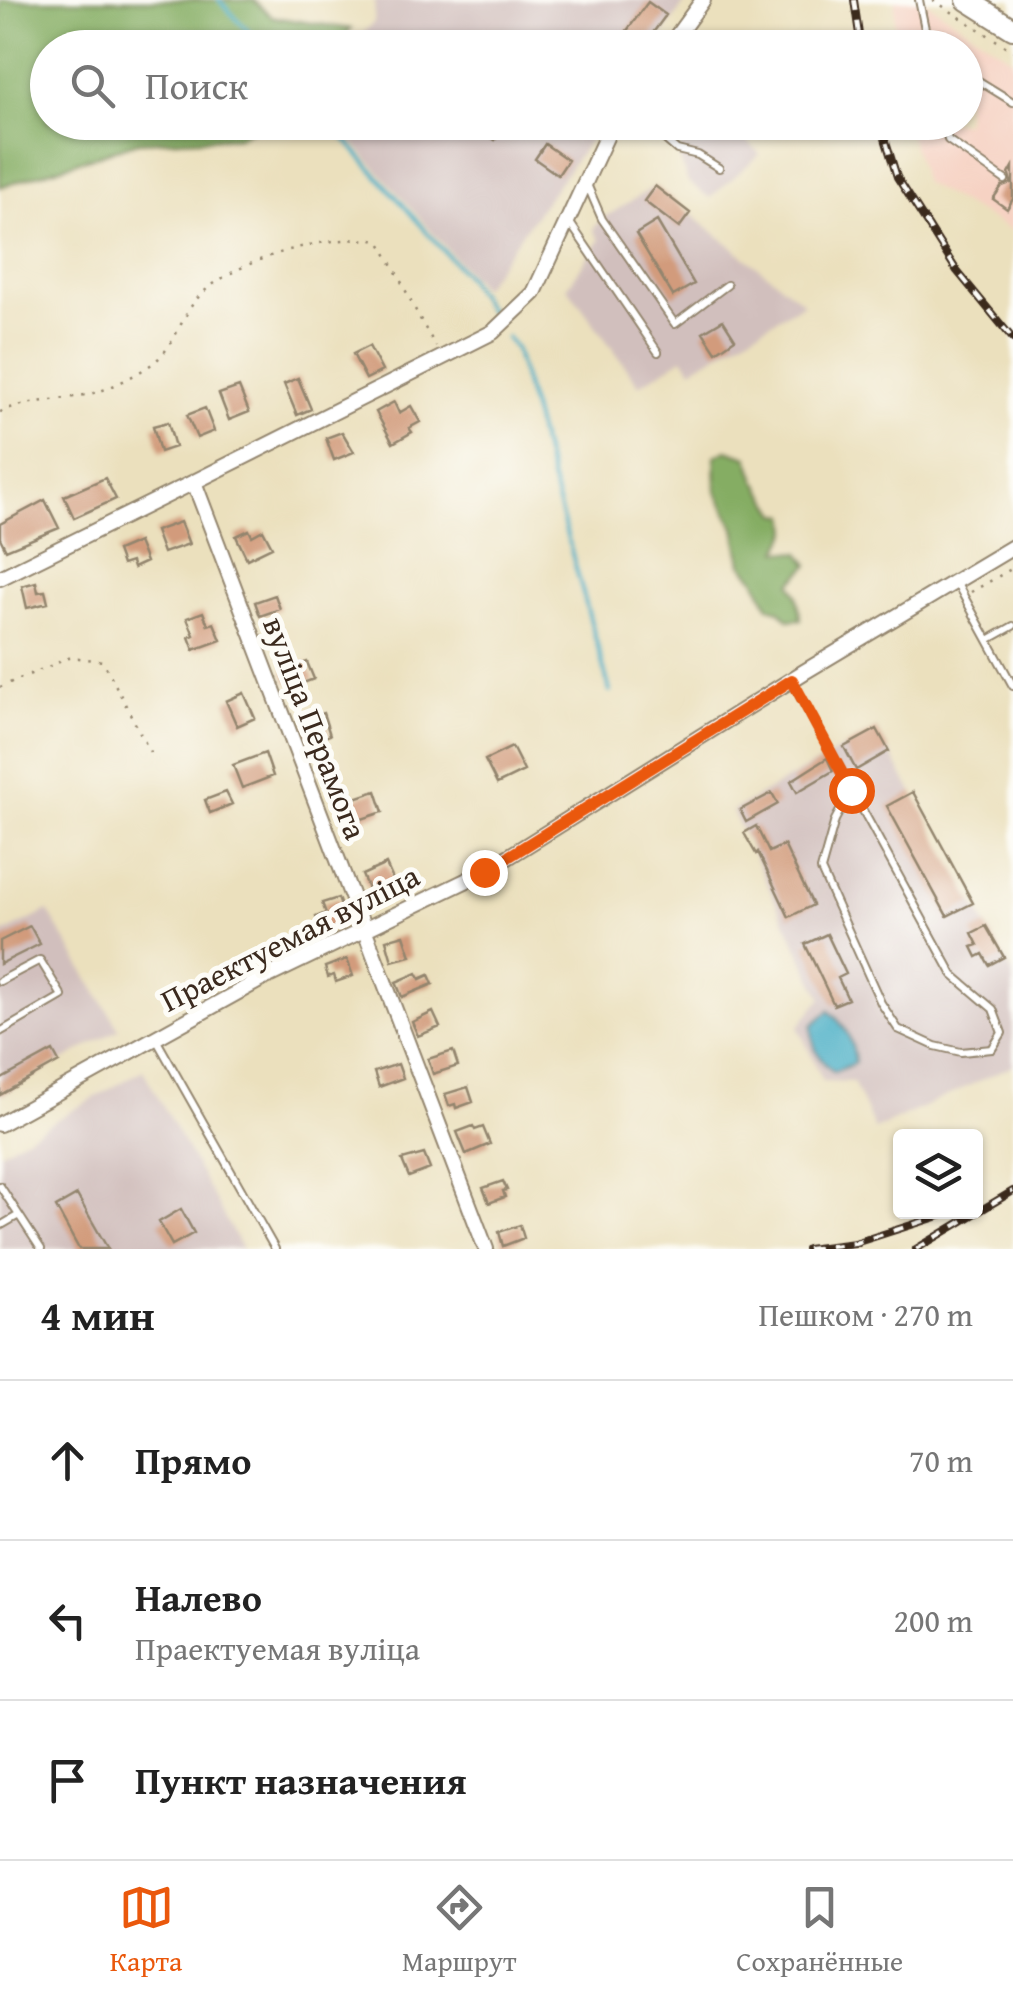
<!DOCTYPE html>
<html lang="ru">
<head>
<meta charset="utf-8">
<style>
  :root { --surface:#fff; --page:#f2f2f2; --text:#222; --muted:#767676; --line:#e0e0e0; --accent:#ea580c }
  body { margin:0; font-family:"Gentium Book Plus",serif; background:var(--page); color:var(--text) }
  .controls { position:absolute; right:30px; bottom:30px; display:grid; overflow:hidden; border-radius:10px; box-shadow:0 2px 8px #0004 }
  .controls button { width:90px; height:90px; display:grid; place-items:center; padding:0; border:0; border-bottom:2px solid var(--line); background:var(--surface); color:var(--text); font:50px sans-serif }
  .stop { position:absolute; width:30px; height:30px; margin:-22px; border:8px solid #ea580c; border-radius:50%; background:#fff }
  .stop.end { background:#ea580c; border-color:#fff; box-shadow:0 2px 10px #0008 }
  .list { margin:0; padding:0; list-style:none }
  h2 { display:flex; justify-content:space-between; align-items:center; height:130px; margin:0; padding:0 40px; font-size:42px }
  h2 small { font-size:32px; font-weight:400; color:var(--muted) }
  .list li { display:grid; grid-template-columns:65px 1fr auto; gap:30px; align-items:center; box-sizing:border-box; height:160px; padding:0 40px; border-top:2px solid var(--line) }
  .list b { display:block; font-size:38px; white-space:nowrap }
  .list p { margin:0; font-size:32px; white-space:nowrap; color:var(--muted) }
  .list em { font-size:32px; font-style:normal; color:var(--muted) }
  .icon { flex:none; width:55px; height:55px; fill:none; stroke:currentColor; stroke-width:2; stroke-linecap:round; stroke-linejoin:round }
  .map { position:relative; flex:none; width:1013px; height:1249px; overflow:hidden }
  .search { position:absolute; background:var(--surface); box-shadow:0 2px 8px #0004; left:30px; right:30px; top:30px; height:110px; display:flex; align-items:center; gap:25px; box-sizing:border-box; padding:0 35px; border-radius:55px; color:var(--muted); font-size:38px }
  .sheet { height:610px; background:var(--surface) }
  nav { display:flex; justify-content:space-around; align-items:center; box-sizing:border-box; height:140px; border-top:2px solid var(--line); background:var(--surface); font-size:28px; color:var(--muted) }
  nav a { display:grid; justify-items:center; gap:5px }
  nav .on { color:var(--accent) }
  .map>svg:first-child { display:block }
</style>
</head>
<body>
<div class="map">
<svg width="1013" height="1249" viewBox="0 0 1013 1249">
  <rect width="100%" height="100%" fill="#fdfcf7"/>
  <filter id="ink" filterUnits="userSpaceOnUse"><feTurbulence type="fractalNoise" baseFrequency=".01" numOctaves="2"/><feDisplacementMap in="SourceGraphic" scale="20" xChannelSelector="R" yChannelSelector="G"/><feConvolveMatrix kernelMatrix="1 2 1 2 8 2 1 2 1" color-interpolation-filters="sRGB"/></filter>
  <filter id="wash" filterUnits="userSpaceOnUse"><feTurbulence type="fractalNoise" baseFrequency=".0048" numOctaves="4" result="noise"/><feDisplacementMap in="SourceGraphic" scale="40" xChannelSelector="R" yChannelSelector="G"/><feGaussianBlur stdDeviation="2.25" result="paint"/><feColorMatrix in="noise" values="0 0 0 0 0 0 0 0 0 0 0 0 0 0 0 0 0 1.4 0 .05"/><feComposite in="paint" operator="in"/></filter>
  <g filter="url(#wash)">
    <rect width="100%" height="100%" fill="#ebe0bd"/>
    <path fill="#f6d2c3" d="M895,0h28l90,59v172l-89,-48 -18,-60 60,-1v-74l-71,-1z"/>
    <path fill="#d1bfbd" d="M375,0h312l-33,47 -306,1 26,-26z
      M728,122l32,32 -50,44 -22,-16 -11,-31 26,-28z
      M336,123h266l-120,165z
      M655,186l149,117 -112,66 -9,-11 -44,27 -72,-98 33,-47 -7,-11 9,-10z
      M877,729l136,245v91l-138,65 -22,-48 -30,-1 -25,-54 24,-29 -90,-187z
      M48,911l71,118 -119,67v-161z
      M143,1070l99,179h-242v-97z"/>
    <path fill="#85ad64" stroke="#606c41" stroke-width="2.5" d="M0,0h253l19,17 79,12 -16,18 -287,1v74l217,1 -27,14 -100,5 -138,45z
      M727,450l21,7 8,23 22,34 9,1 2,16 -10,20 21,2 9,12 -18,18 6,13 4,23 -12,1 -10,-10 -10,-3 -14,-28 -13,-15 -7,-36 -19,-37 -1,-35z"/>
    <path fill="#46adc5" stroke="#406c72" stroke-width="2.5" d="M829,1011c17,15 24,29 26,52l-21,9c-16,-12 -23,-27 -22,-47z"/>
    <g fill="none" stroke-linecap="round" stroke-linejoin="round">
      <path stroke="#46adc5" stroke-width="4" d="M219,0l45,48
        M330,122l135,153 29,43
        M507,337l8,11 95,343"/>
    </g>
    <g id="blocks">
      <path fill="#d29b7c" d="M648,2l18,13 -22,30 -18,-13z
        M464,122h42l-11,18z
        M545,144l23,16 -10,15 -23,-16z
        M1013,167v32l-6,10 -14,-10 9,-13 9,-3 -2,-9z
        M655,186l35,27 -11,15 -35,-27z
        M657,221l37,63 -21,12 -37,-62z
        M723,320l12,19 -19,13 -13,-20z
        M369,346l13,25 -16,8 -13,-25z
        M298,378l13,31 -14,6 -13,-31z
        M239,387l10,25 -20,8 -10,-26z
        M394,402l5,11 12,-7 9,16 -11,6 3,4 -19,11 -17,-31z
        M205,408l9,23 -17,7 -10,-23z
        M168,422l7,25 -15,5 -7,-26z
        M342,432l12,20 -20,8 -8,-22z
        M105,478l11,21 -42,19 -10,-22z
        M45,500l14,28 -53,22 -6,-12v-14z
        M180,522l9,22 -26,9 -8,-22z
        M249,530l3,6 11,-6 9,17 -25,12 -11,-23z
        M138,542l8,20 -13,6 -2,-6 -9,3 -5,-14z
        M36,582l2,10 7,-1 3,12 -21,5 -5,-22z
        M275,595l5,14 -20,7 -5,-14z
        M203,612l5,13 6,-2 7,17 -27,10 -5,-13 5,-2 -7,-17z
        M307,662l7,17 -19,7 -3,-5 -5,2 -4,-12z
        M244,693l11,25 -18,8 -11,-25z
        M323,713l7,22 -21,7 -5,-16 9,-3 -2,-6z
        M877,729l12,22 -33,19 -12,-23z
        M512,747l12,24 -27,13 -12,-24z
        M265,753l8,23 -31,12 -9,-23z
        M827,758l6,13 -36,21 -6,-11z
        M376,791l7,21 -24,8 -7,-21z
        M226,792l6,12 -22,9 -5,-13z
        M913,792l60,111 -26,13 -60,-110z
        M772,793l6,11 -32,18 -6,-12z
        M756,826l13,26 15,-7 29,60 -24,12 -31,-65 -2,2 -12,-21z
        M386,864l9,20 -19,8 -2,-6 -6,3 -6,-14z
        M338,898l9,25 -26,9 -5,-15 10,-4 -4,-10z
        M30,926l10,18 -40,20v-23z
        M986,926l18,31 -15,8 -6,-11 -6,3 -5,-10 6,-2 -6,-12z
        M827,934l19,40 -8,4 10,21 -14,6 -29,-61z
        M404,935l7,21 -19,5 -6,-21z
        M347,959l6,17 -17,6 -2,-7 -6,2 -3,-10z
        M417,973l3,6 9,-4 4,9 -31,13 -6,-15z
        M433,1012l7,15 -22,9 -6,-14z
        M53,1051l6,11 -59,33v-15z
        M453,1051l5,15 -25,8 -5,-15z
        M398,1064l5,14 -24,9 -5,-15z
        M468,1087l5,15 -17,6 -1,-4 -6,2 -4,-12z
        M473,1126l2,4 8,-3 7,17 -24,10 -9,-22z
        M424,1154l6,15 -21,8 -7,-17z
        M503,1181l4,9 -4,1 2,6 -16,6 -6,-15z
        M77,1195l31,54h-29l-23,-42z
        M181,1209l13,24 -22,12 -13,-23z
        M520,1225l4,13 -21,8 -4,-14z"/>
    </g>
  </g>
  <g filter="url(#ink)">
    <use href="#blocks" fill-opacity="0" stroke="#93856e" stroke-width="2.5"/>
    <g fill="none" stroke-linecap="round" stroke-linejoin="round">
      <g stroke="#93856e" stroke-width="10">
        <path id="lane" d="M919,0l10,48
          M966,73l47,29
          M645,122l32,28 21,5 21,13
          M943,122l5,18 57,40
          M586,182l16,37 73,105 52,-39
          M568,220l90,132
          M956,582l57,104
          M988,640l25,-14
          M792,681l161,294 40,34 9,24 -10,16 -31,3 -26,-6 -37,-17 -17,-26 -60,-133 14,-50 16,-30
          M0,981l40,-21 22,36 -62,36
          M156,1039l119,210
          M0,1186l41,63
          M0,1226l19,-11"/>
      </g>
      <g stroke="#93856e" stroke-width="18">
        <path id="street" d="M668,48l35,-48
          M194,482l299,-150 41,-39 79,-171
          M0,578l194,-96 292,767
          M0,1124l260,-144 224,-108 320,-200 209,-125"/>
      </g>
      <g stroke="#93856e" stroke-width="24">
        <path id="primary" d="M967,0l46,29"/>
      </g>
      <path stroke="#93856e" stroke-width="2.5" stroke-dasharray="2.5 8" stroke-linecap="butt" d="M933,0l80,51
        M0,412c30,-13 66,-11 97,-20 16,-5 35,-15 49,-24 28,-17 32,-45 49,-67 32,-40 135,-69 184,-60 21,34 35,71 57,105
        M971,592l42,-24
        M0,687l71,-30 32,4 48,93"/>
      <use href="#lane" stroke="#fff" stroke-width="6"/>
      <use href="#street" stroke="#fff" stroke-width="14"/>
      <use href="#primary" stroke="#fff" stroke-width="20"/>
      <g stroke="#3b2a1e" stroke-width="8">
        <path id="rail" d="M854,0l7,48
          M880,122l17,55 60,94 56,68
          M807,1249l48,-6 97,-31
          M916,1249l97,-58"/>
      </g>
      <use href="#rail" stroke="#fdfcf7" stroke-width="4" stroke-dasharray="11" stroke-linecap="butt"/>
    </g>
  </g>
  <g fill="none" stroke-linecap="round" stroke-linejoin="round" filter="url(#ink)">
    <path stroke="#ea580c" stroke-width="12" d="M484,872l308,-192 59,110"/>
  </g>
  <g text-anchor="middle" stroke-width="10" stroke-linejoin="round" paint-order="stroke">
    <g font-size="32" fill="#3b2a1e" stroke="#fdfcf7">
      <text transform="translate(315 728) rotate(69)" y="11">вуліца Перамога</text>
      <text transform="translate(290 938) rotate(-27)" y="11">Праектуемая вуліца</text>
    </g>
  </g>
</svg>
<div class="controls">
<button><svg class="icon" aria-label="layers" viewBox="0 0 24 24"><path d="M12 4l9 5-9 5-9-5zM3 14l9 5 9-5"/></svg></button>
</div>
<div class="stop" style="left:851px;top:790px"></div>
<div class="stop end" style="left:484px;top:872px"></div>
<div class="search"><svg class="icon" aria-label="search" viewBox="0 0 24 24"><circle cx="10" cy="10" r="6"/><path d="M15 15l6 6"/></svg>Поиск</div>
</div>
<section class="sheet">
<h2>4 мин<small>Пешком · 270 m</small></h2>
<ul class="list">
<li><svg class="icon" aria-label="ahead" viewBox="0 0 24 24"><path d="M12 20V5M6 11l6-6 6 6"/></svg><div><b>Прямо</b></div><em>70 m</em></li>
<li><svg class="icon" aria-label="left" viewBox="0 0 24 24"><path d="M17 20v-9H6M10 6l-5 5 5 5"/></svg><div><b>Налево</b><p>Праектуемая вуліца</p></div><em>200 m</em></li>
<li><svg class="icon" aria-label="arrive" viewBox="0 0 24 24"><path d="M6 21V4h12l-3 4 3 4H6"/></svg><div><b>Пункт назначения</b></div></li>
</ul>
</section>
<nav>
<a class="on"><svg class="icon" aria-label="map" viewBox="0 0 24 24"><path d="M3 6l6-2 6 2 6-2v14l-6 2-6-2-6 2zM9 4v14M15 6v14"/></svg>Карта</a>
<a><svg class="icon" aria-label="directions" viewBox="0 0 24 24"><path d="M12 3l9 9-9 9-9-9zM9 14v-3h6M13 9l2 2-2 2"/></svg>Маршрут</a>
<a><svg class="icon" aria-label="saved" viewBox="0 0 24 24"><path d="M7 4h10v16l-5-4-5 4z"/></svg>Сохранённые</a>
</nav>
</body>
</html>
